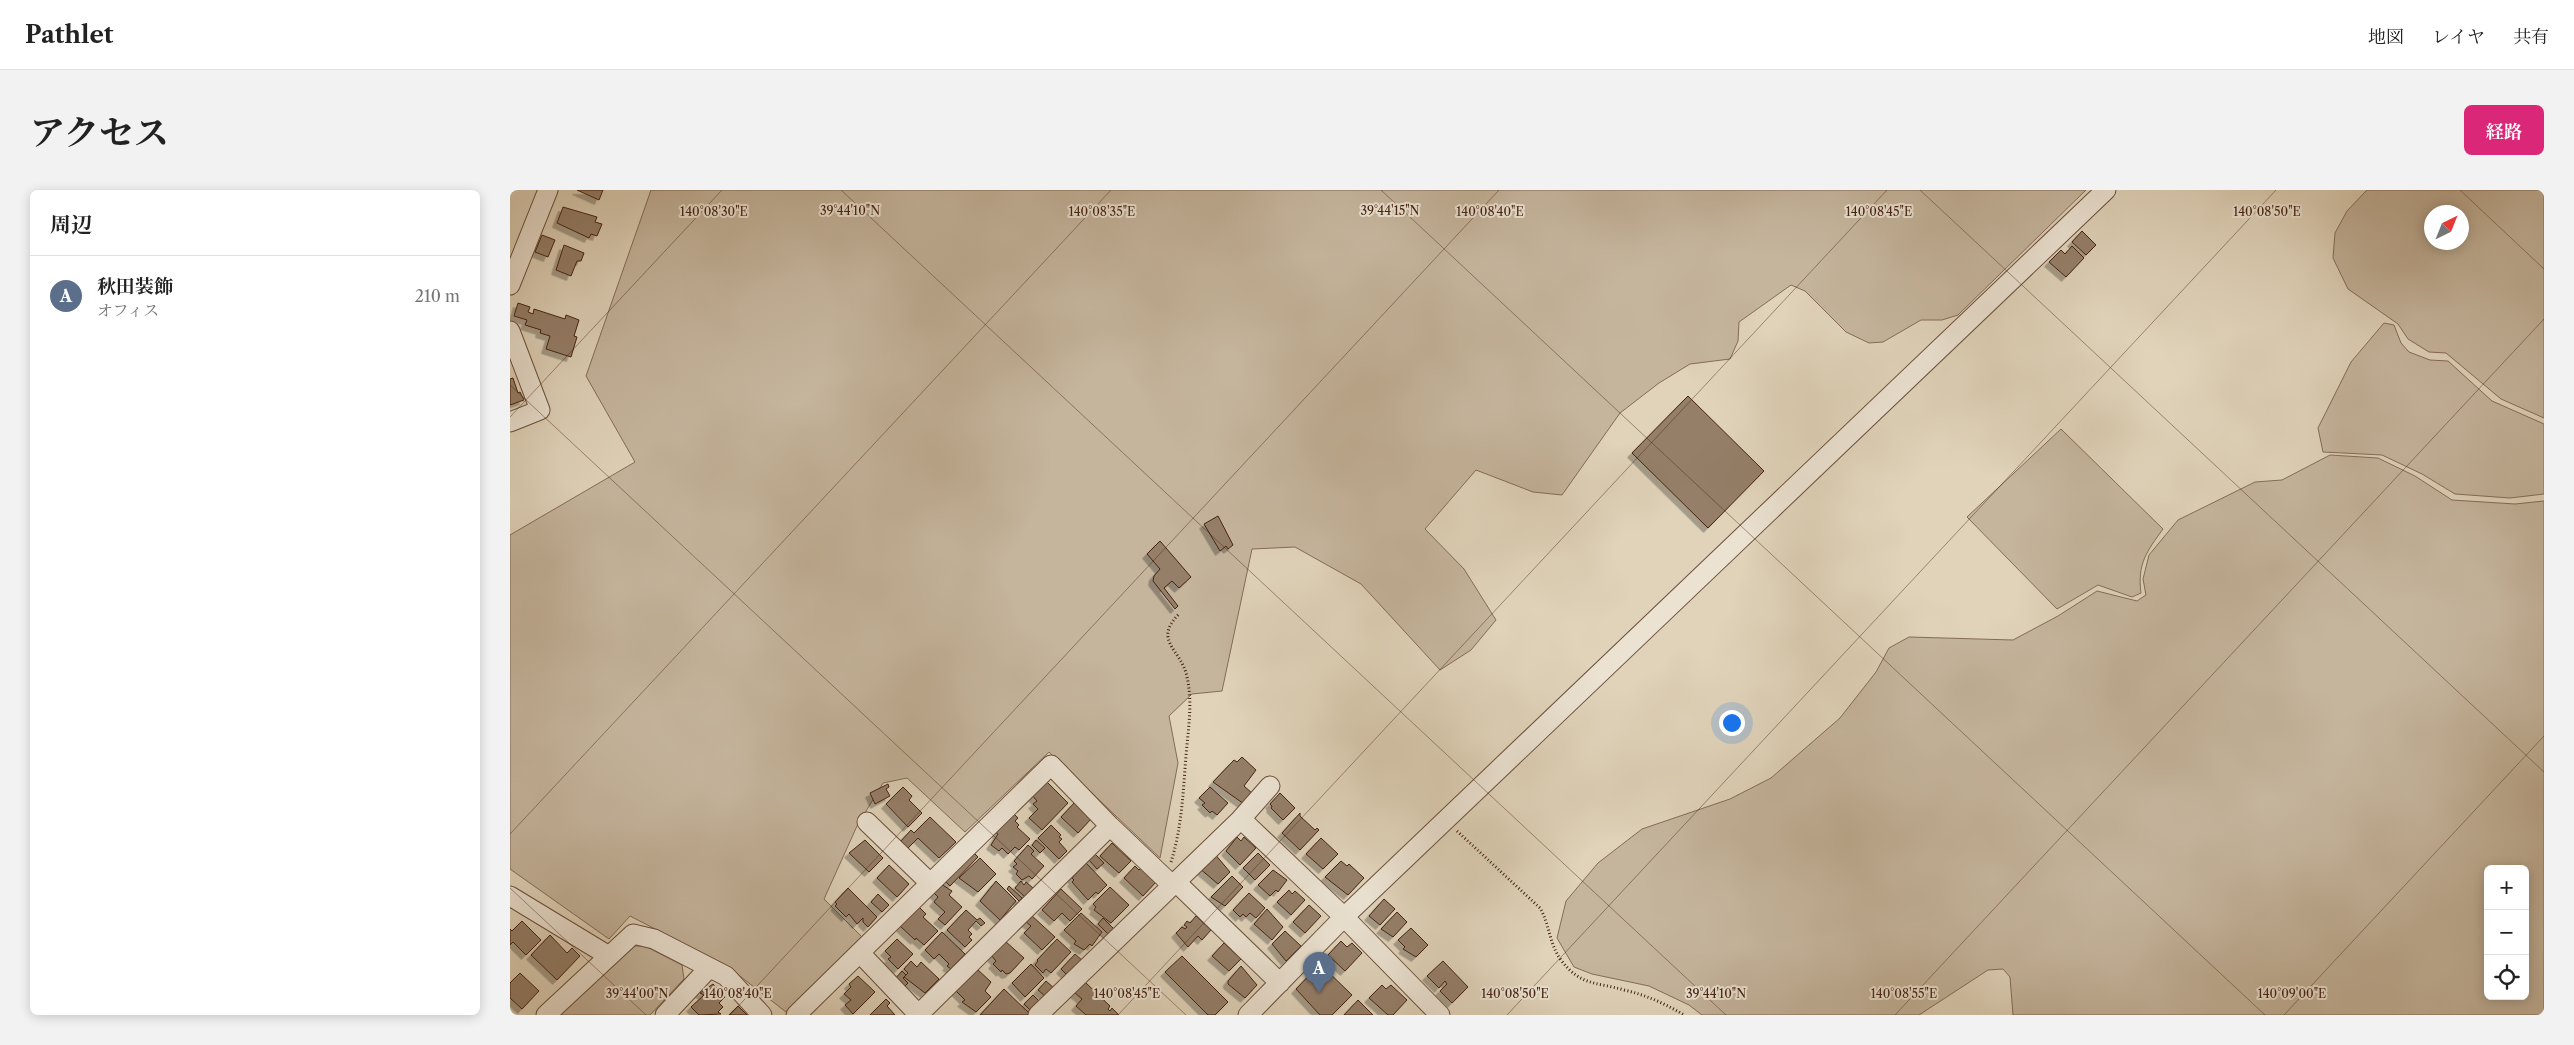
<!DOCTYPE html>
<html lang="ja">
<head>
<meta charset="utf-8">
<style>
  :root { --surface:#fff; --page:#f2f2f2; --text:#222; --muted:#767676; --line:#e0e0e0; --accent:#db2777 }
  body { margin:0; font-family:"Libre Caslon Text","Noto Serif JP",serif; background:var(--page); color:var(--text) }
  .controls { position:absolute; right:15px; bottom:15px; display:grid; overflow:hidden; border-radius:8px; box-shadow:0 2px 12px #0003 }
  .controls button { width:45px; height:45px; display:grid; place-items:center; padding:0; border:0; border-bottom:1px solid var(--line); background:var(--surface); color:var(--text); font:25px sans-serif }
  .compass { position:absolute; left:1914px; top:15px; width:45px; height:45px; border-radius:50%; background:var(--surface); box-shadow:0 2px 12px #0003; rotate:43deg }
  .you { position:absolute; left:1221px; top:532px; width:18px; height:18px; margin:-12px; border:4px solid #fff; border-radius:50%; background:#1a73e8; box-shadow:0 0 0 8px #1a73e833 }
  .badge { display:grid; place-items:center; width:32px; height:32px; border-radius:50%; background:var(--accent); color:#fff; font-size:16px; font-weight:700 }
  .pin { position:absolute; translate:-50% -41px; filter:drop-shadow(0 1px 2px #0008) }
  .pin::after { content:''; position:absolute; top:26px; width:18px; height:15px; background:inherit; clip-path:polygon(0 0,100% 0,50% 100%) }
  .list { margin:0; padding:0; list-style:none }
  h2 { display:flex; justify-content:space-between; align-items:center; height:65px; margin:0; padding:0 20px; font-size:21px }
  h2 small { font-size:16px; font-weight:400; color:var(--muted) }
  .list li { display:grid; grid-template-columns:32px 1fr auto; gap:15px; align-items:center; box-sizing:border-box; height:80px; padding:0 20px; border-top:1px solid var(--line) }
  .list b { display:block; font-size:19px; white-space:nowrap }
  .list p { margin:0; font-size:16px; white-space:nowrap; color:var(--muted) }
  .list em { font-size:16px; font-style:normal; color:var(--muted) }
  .icon { flex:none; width:28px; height:28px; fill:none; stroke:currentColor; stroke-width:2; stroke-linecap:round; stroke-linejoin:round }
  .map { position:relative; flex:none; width:2034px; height:825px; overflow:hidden; border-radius:8px }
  header { display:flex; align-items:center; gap:30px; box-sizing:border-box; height:70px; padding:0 25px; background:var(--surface); border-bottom:1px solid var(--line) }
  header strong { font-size:24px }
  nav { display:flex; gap:28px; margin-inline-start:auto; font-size:18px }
  .intro { display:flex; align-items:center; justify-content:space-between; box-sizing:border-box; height:120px; padding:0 30px }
  h1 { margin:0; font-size:35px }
  .button { padding:12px 22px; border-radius:8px; background:var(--accent); color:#fff; font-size:18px; font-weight:700 }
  main { display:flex; gap:30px; padding:0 30px }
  aside { flex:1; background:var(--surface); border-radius:8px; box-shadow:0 2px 12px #0003 }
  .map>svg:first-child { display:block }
</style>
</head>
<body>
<header>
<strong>Pathlet</strong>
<nav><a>地図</a><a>レイヤ</a><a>共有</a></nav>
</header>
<div class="intro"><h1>アクセス</h1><a class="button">経路</a></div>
<main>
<aside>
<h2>周辺<small></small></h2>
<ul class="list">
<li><span class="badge" style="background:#5c6f8a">A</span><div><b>秋田装飾</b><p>オフィス</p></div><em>210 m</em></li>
</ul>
</aside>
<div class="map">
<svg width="2034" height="825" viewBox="0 0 2034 825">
  <defs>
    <filter id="shadow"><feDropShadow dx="-4.5" dy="4.5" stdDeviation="0" flood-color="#0004"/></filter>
  </defs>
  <rect width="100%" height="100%" fill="#e0d3ba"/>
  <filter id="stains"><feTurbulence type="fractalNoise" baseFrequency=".004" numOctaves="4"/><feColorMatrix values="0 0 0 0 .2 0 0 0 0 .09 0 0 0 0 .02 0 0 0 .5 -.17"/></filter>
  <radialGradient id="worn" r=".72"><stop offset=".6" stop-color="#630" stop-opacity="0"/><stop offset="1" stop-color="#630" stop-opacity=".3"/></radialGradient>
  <path fill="#c5b59d" stroke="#846c58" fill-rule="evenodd" d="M141,0h1435l-128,125 -16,5h-21l-38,22 -14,1 -23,-11 -41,-41 -14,-6 -52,37 -1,19 -8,18 -40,5 -31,19 -39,30 -58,82 -29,-3 -57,-22 -51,59 39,40 32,51 -25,30 -31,20 -79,-86 -66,-37 -43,2 -30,142 -30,3 -23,22 9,47 -18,95 -111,-106 -84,80 -58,-54 -24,5 -26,43 -33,73 39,39 -77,74 -59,-46 -97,-50 -21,23 -99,-70v-334l125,-73 -49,-86z
    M1857,0h177v228l-43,-19 -55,-46 -17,-1 -21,-13 -10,-15 -50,-35 -15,-31 2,-25 12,-22zM1951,22v30h-30v-30z
    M1874,133l10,2 7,18 8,9 21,8 18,1 44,40 52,23v70l-34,4 -55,-4 -33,-20 -40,-19 -59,-3 -5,-24 33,-66z
    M1551,239l102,100c-16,22 -26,35 -22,64l-9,4 -34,-12 -41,24 -90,-92z
    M1820,265l48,3 37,18 37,24 63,4 29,-3v514h-531l-3,-38 -7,-8 -15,1 -69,45h-217l-13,-10 -40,-19 -57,-12 -18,-7 -17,-29 9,-37 32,-38 44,-34 88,-30 41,-21 69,-60 36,-46 13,-24 20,-11 104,3 45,-24 39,-25 40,10 9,-6 -3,-16 6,-24 29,-35 77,-38 27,-2zM1978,679h37v127h-37z
    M121,756h14l37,19 2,14 -34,36h-92z"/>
  <path fill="#957f69" stroke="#442312" filter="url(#shadow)" d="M67,0h26l-4,10z
    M53,17l34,10 -2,5 7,2 -5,12 -6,-2 -2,4 -32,-15z
    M1572,41l14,14 -10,10 -14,-13z
    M32,45l13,5 -7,17 -13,-5z
    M54,55l20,8 -3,8h-4l-6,15 -15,-6z
    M1562,56l12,12 -18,19 -17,-15 12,-12 4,4z
    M8,113l12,4 -2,5 5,2 1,-5 31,10 1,-4 13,5 -5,16 3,1 -6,20 -25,-8 4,-13 -10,-3 1,-3 -16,-5 2,-5 -13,-4z
    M3,188l5,15 2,-1 4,8 -14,5v-26z
    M1178,206l76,75 -56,57 -76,-75z
    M708,326l15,29 -5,4 -2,-3 -6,5 -16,-27z
    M650,351l31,36 -12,11 -7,-7 -8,7 14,18 -3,3 -22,-28 1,-5 6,-7 -13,-15z
    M732,567l14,13 -12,16 9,8 -9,10 -31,-22 21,-22 3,2z
    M536,591l22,22 -26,27 -13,-12 9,-9 -5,-5 4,-3 -5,-6z
    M378,594l1,3 -3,2 4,7 -15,8 -5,-11z
    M393,597l9,9 -3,4 13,13 -14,14 -22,-23z
    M700,597l18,16 -11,12 -5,-4 -2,2 -8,-8 3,-2 -6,-5z
    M770,603l15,15 -12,12 -12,-12 1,-2 -2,-2z
    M565,612l17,16 -14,15 -17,-16z
    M503,623l5,5 -3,3 4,4 -2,2 13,12 -11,11 -4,-3 -7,7 -6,-6 -3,3 -8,-6 7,-11 -3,-2z
    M790,623v3l15,14 2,-2 2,2 -19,20 -18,-17z
    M420,627l26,25 -17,16 -21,-20 -11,11 -7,-7 11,-12 3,3z
    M541,635l10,10 -2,2 3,2 -3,3 8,9 -8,8 -21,-21z
    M727,647l4,4 3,-4 12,11 -16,17 -14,-14z
    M811,648l17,16 -15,15 -17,-15z
    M355,650l18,18 -14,14 -20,-19z
    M526,650l9,8 -5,5 -8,-8z
    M602,653l19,18 -12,12 -19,-17z
    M518,655l6,6 -3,3 13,12 -12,13 -3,-3 -7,4 -6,-6 2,-3 -5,-4 4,-3 -3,-3z
    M463,662l5,5 -28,29 -5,-5z
    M704,663l16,19 -12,12 -19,-16z
    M748,663l12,12 -15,15 -12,-12z
    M585,664l9,9 -7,6 -8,-9z
    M470,668l16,16 -18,18 -19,-14z
    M831,671l6,5 2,-2 15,14 -16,17 -23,-18z
    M576,673l21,22 -9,9 -2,-2 -8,8 -16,-18 2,-2 -2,-2z
    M379,675l20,19 -12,13 -20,-19z
    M625,676l4,4 3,-3 15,14 -14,15 -19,-18z
    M763,680l14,10 -9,12 -2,-2 -6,6 -12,-11z
    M722,686l11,11 -18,19 -14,-9z
    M486,691l20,20 -16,19 -20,-19z
    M511,691l3,4 2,-3 7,6 -8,9 -10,-9z
    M431,694l11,7 -3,4 13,12 -17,18 -7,-6 7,-7 -11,-10 4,-5 -5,-5z
    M499,696l13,12 -3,3 -12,-12z
    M600,697l19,18 -18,18 -17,-13 2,-3 -3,-3z
    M338,698l29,29 -9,10 -5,-5v-4l-6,6 -8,-10 -3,3 -11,-11 2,-2 -2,-2z
    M551,699l21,20 -12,12 -8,-8 -8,8 -12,-11z
    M779,700l3,4 3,-3 10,9 -14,15 -14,-13z
    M739,703l16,15 -9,10 -6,-5 -4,4 -3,-3 -3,3 -7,-7z
    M368,704l11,11 -7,7 -11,-10z
    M874,709l11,10 -15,16 -11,-9z
    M799,715l12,11 -16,17 -12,-11z
    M408,716l8,8 -3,3 15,14 -14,14 -8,-7 -1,2 -16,-15z
    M757,719l16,18 -11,13 -18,-16z
    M456,720l11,10 3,-2 5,5 -4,3 -5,-5 -8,9 4,4 -3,3 3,3 -7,7 -18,-17z
    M887,722l10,10 -14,15 -12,-8z
    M571,723l21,19 -10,14 -2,-2 -6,6 -10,-6 2,-3 -12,-11z
    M521,725l24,22 -13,13 -18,-17 7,-7 -6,-5z
    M686,726l15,14 -9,10 -4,-4 -10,11 -12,-14 6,-6 3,2 2,-2 -3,-2 3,-4 3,2z
    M593,728l11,11 -5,6 -11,-11z
    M12,731l19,19 -15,15 -13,-13 -3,3v-16l2,2z
    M901,738l17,17 -12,12 -13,-8 2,-2 -7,-7z
    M775,741l16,15 -15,15 -14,-17z
    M432,742l23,22 -14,15 -4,-3 2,-2 -10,-10 -5,5 -9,-9z
    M40,745l17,18 5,-5 8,8 -23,24 -26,-25z
    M387,749l16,15 -15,15 -10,-10 3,-2 -6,-6z
    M547,749l14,13 -20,21 -5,-4 -3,4 -8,-8 3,-4 -1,-1z
    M495,751l19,17 -14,15 -4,1 -4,-4 -1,2 -8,-8 3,-3 -5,-6z
    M831,751l6,6 5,-4 10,10 -17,18 -17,-16z
    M714,753l17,16 -12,12 -17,-15z
    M565,764l9,8 -14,16 -9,-9z
    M672,766l46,46 -13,13h-7l-43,-43z
    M401,771l6,6 4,-5 18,17 -14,14 -21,-16 4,-4 -4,-4z
    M933,771l25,26 -16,16 -12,-12 7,-7 -2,-3 -6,7 -12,-12z
    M521,774l13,14 -19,19 -13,-14z
    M810,774l32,31 -20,20h-12l-24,-26z
    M731,776l16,19 -12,13 -17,-14v-3z
    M467,779l14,13 -6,9 6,6 -15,15 -14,-10 3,-2 -9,-9z
    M392,781l4,4 -3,3 5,5 -5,5 -9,-8z
    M10,783l19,18 -17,18 -12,-11v-15z
    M348,786l17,16 -22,22 -8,-9 6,-5 -7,-6 7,-7 -2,-3z
    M536,791l8,7 -8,9 -8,-7z
    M575,792l25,24 -2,3 2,2 2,-3 7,7h-33l-10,-9 6,-7 -7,-6z
    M203,794l12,13 -6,6 4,4 -5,5 3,2 -22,1 -8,-8 13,-12 -4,-2z
    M872,795l4,4 5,-4 16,15 -14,15h-5l-19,-17z
    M494,799l25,24 -2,2h-47z
    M523,805l8,8 -9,9 -8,-8z
    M376,809l4,4 -3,3 8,9h-25z
    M848,810l15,15h-29z
    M228,816l9,9h-18z"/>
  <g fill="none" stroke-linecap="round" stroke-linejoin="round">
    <g stroke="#6b4f3c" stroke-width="21">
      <path id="minor" d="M0,95l38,-95
        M0,141l30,79 -30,12
        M730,630l30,-34
        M357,632l63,61
        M667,693l103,100
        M0,706l99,60
        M350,763l59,62
        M36,825l87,-81 21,5 72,37 36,39
        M155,825l44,-47
        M286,825l255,-250 59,61 63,60
        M408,825l192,-189
        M528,825l203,-196 103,98 96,98
        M738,825l96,-98 762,-727"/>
    </g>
    <path stroke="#442312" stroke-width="3" stroke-dasharray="1 2.5" stroke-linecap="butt" d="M947,641l83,77c10,17 9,36 21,52 19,26 36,22 63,30 22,5 42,14 60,25
      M661,672c11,-35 12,-70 15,-106 2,-26 7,-53 1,-79 -5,-27 -35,-36 -8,-63"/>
    <use href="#minor" stroke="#ebe2d2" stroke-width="19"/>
  </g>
  <path fill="none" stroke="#442312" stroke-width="1" stroke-opacity="0.45" d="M331,0l885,825M871,0l884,825M1410,0l624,582M1950,0l84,79M0,195l676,630M0,227l212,-227M0,644l601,-644M0,698l136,127M220,825l769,-825M608,825l769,-825M997,825l769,-825M1385,825l649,-696M1774,825l260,-279"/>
  <g font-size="12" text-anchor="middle" fill="#442312" stroke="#ebe2d2" stroke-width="4" stroke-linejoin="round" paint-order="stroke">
    <text x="340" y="25">39°44'10"N</text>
    <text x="880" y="25">39°44'15"N</text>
    <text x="204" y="26">140°08'30"E</text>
    <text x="1369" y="26">140°08'45"E</text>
    <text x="592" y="26">140°08'35"E</text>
    <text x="980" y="26">140°08'40"E</text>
    <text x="1757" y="26">140°08'50"E</text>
    <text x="228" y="808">140°08'40"E</text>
    <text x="617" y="808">140°08'45"E</text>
    <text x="1005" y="808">140°08'50"E</text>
    <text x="1394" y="808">140°08'55"E</text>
    <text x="1782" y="808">140°09'00"E</text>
    <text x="127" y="808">39°44'00"N</text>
    <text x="1206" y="808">39°44'10"N</text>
  </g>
  <rect width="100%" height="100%" filter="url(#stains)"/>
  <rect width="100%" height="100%" fill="url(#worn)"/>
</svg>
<div class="controls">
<button>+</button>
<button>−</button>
<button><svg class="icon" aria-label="locate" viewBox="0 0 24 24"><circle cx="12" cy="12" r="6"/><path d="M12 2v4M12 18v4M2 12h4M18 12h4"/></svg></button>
</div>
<svg class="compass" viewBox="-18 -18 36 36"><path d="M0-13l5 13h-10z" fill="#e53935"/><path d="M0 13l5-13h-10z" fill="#767676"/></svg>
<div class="you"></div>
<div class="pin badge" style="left:809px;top:803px;background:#5c6f8a">A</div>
</div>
</main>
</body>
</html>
